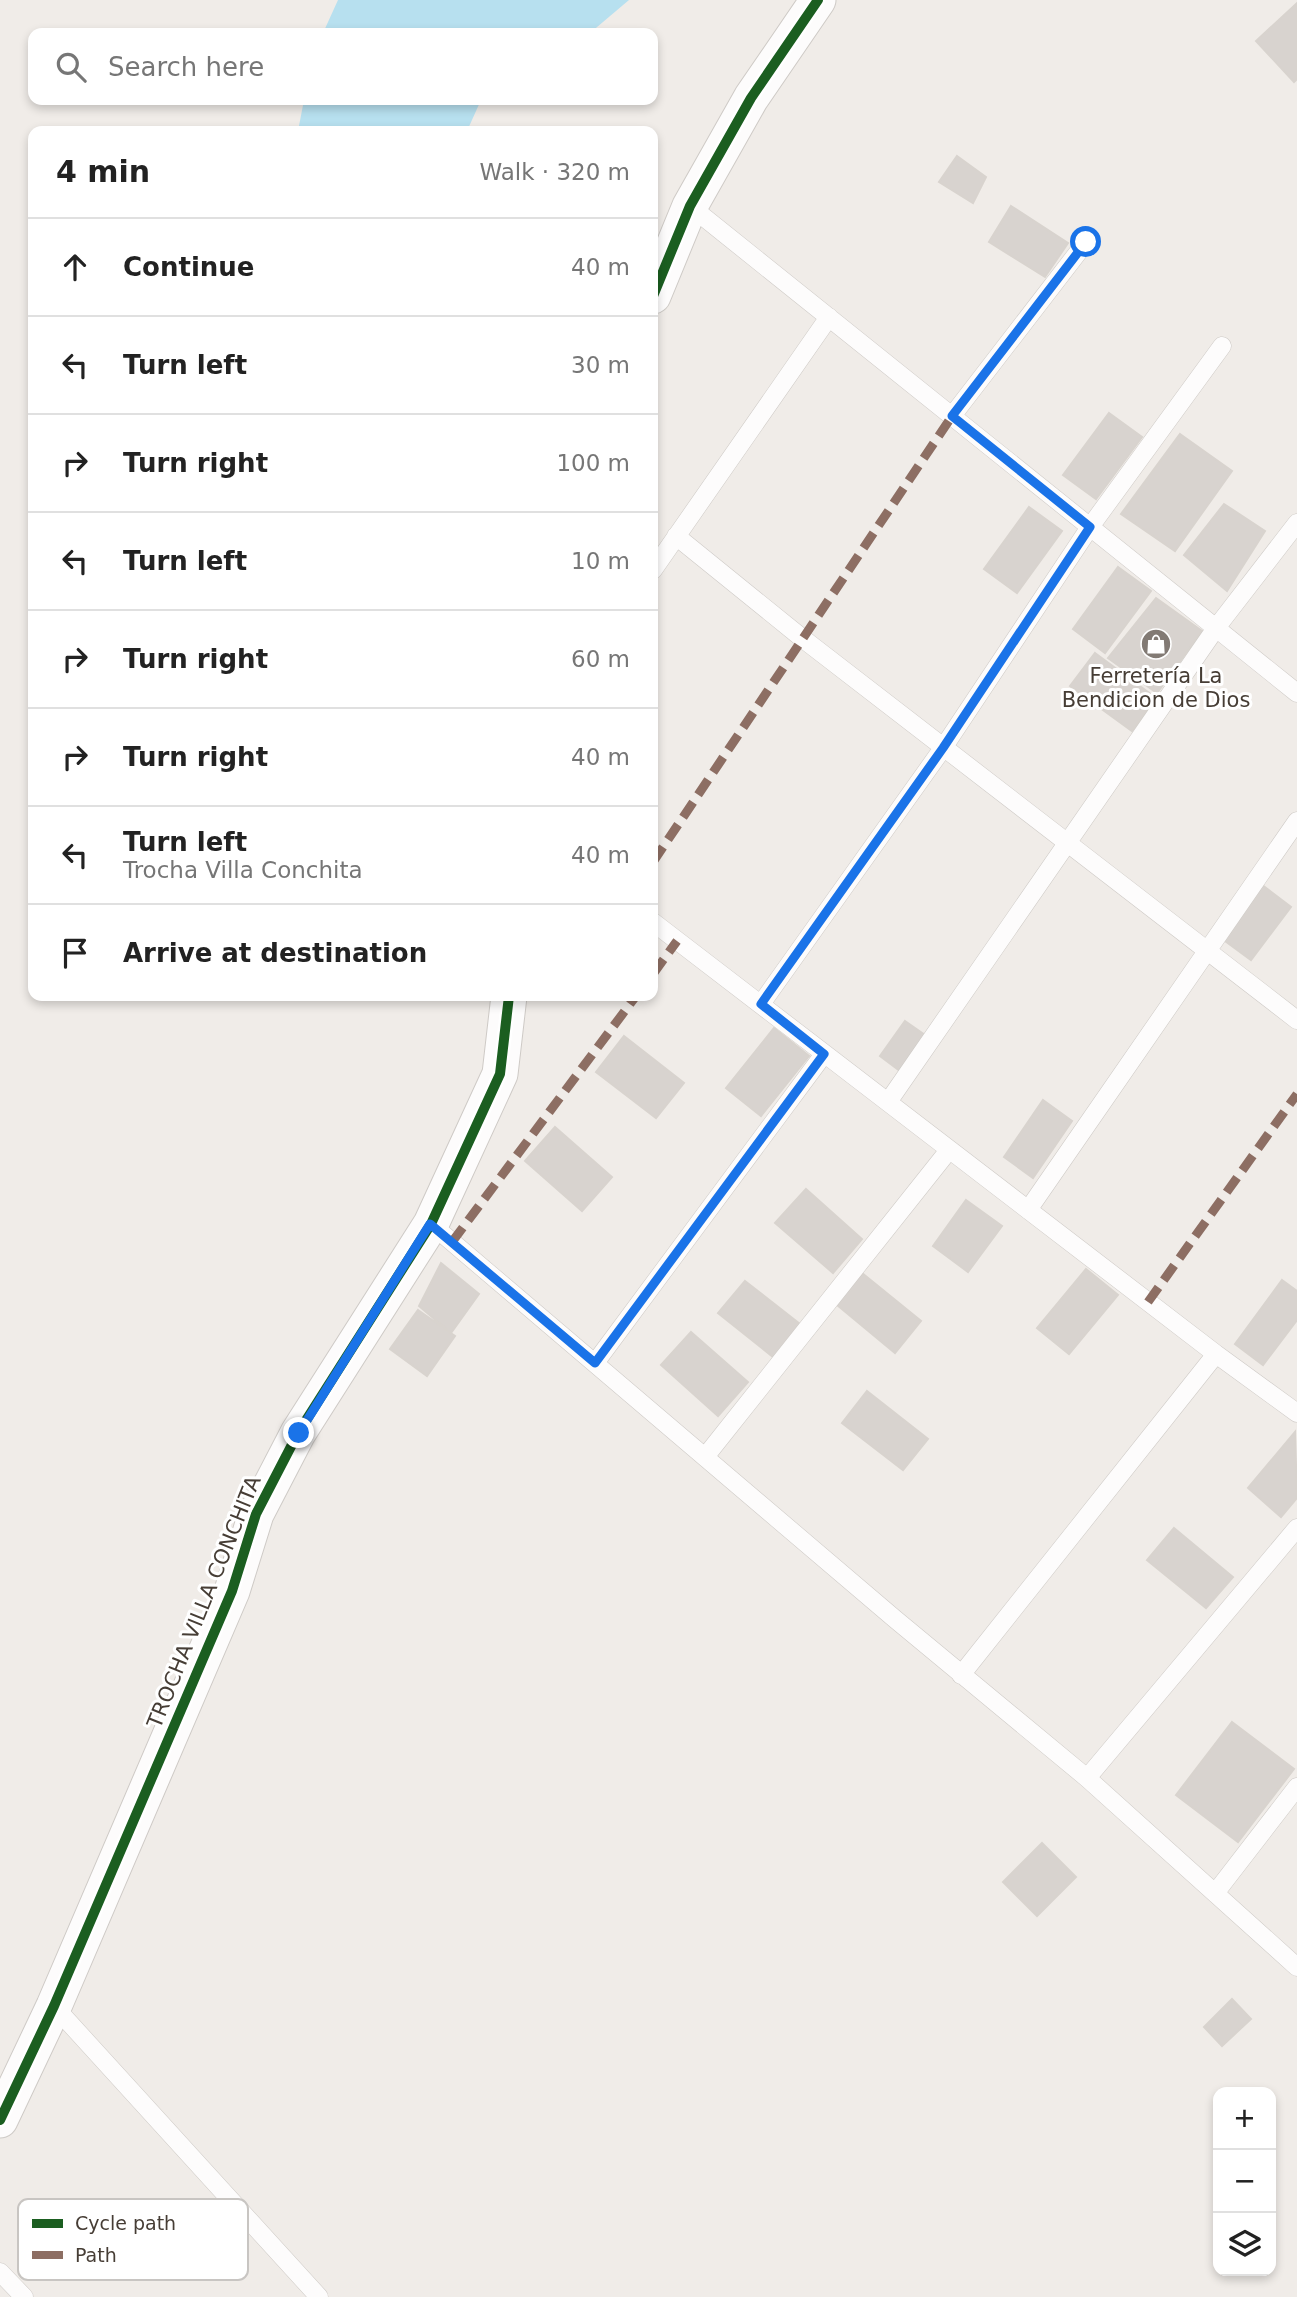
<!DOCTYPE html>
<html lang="en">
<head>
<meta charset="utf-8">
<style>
  :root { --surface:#fff; --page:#f2f2f2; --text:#222; --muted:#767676; --line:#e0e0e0 }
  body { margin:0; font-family:"DejaVu Sans",sans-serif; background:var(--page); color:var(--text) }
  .controls { position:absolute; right:21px; bottom:21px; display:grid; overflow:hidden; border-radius:14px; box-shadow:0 4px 10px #0003 }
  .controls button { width:63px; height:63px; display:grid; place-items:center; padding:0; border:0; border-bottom:2px solid var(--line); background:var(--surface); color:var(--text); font:35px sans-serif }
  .stop { position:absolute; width:21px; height:21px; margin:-16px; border:5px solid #1a73e8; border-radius:50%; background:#fff }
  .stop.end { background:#1a73e8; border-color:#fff; box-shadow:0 2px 7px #0008 }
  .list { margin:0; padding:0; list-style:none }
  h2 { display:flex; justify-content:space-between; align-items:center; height:91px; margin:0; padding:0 28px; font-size:30px }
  h2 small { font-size:23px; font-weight:400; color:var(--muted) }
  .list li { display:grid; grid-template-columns:46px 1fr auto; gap:21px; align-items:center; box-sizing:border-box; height:98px; padding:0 28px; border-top:2px solid var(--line) }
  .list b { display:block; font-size:26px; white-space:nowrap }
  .list p { margin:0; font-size:23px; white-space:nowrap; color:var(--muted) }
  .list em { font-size:23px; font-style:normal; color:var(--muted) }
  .icon { flex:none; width:38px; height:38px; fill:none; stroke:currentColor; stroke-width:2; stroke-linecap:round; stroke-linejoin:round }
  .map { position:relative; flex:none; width:1297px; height:2297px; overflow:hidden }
  .search { position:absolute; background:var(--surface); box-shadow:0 4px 10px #0003; left:28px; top:28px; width:630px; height:77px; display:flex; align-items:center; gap:18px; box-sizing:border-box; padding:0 24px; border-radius:14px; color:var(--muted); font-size:26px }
  .panel { position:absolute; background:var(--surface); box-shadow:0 4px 10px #0003; left:28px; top:126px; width:630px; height:875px; border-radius:14px }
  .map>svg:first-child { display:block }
</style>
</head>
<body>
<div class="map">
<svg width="1297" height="2297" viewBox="0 0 1297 2297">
  <rect width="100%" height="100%" fill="#f0ece8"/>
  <path fill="#b7e0ef" d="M338,0h291l-39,33h-267z
    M304,100h177l-14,31h-169z"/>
  <path fill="#d8d3cf" stroke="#d8d3ce" stroke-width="2" d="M1297,3v76l-3,3 -38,-41z
    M957,156l29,21 -13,26 -34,-21z
    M1011,206l57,37 -23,34 -56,-35z
    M1109,413l33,24 -46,62 -33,-24z
    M1180,434l52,37 -57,80 -54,-37z
    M1224,504l41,27 -38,60 -43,-36z
    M1029,507l33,24 -45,62 -33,-24z
    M1118,567l33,24 -46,62 -32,-24z
    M1156,598l46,33 -45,62 -49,-35z
    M1095,653l61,45 -24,33 -62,-45z
    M1261,884l30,23 -40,53 -30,-22z
    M905,1021l20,14 -25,36 -20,-15z
    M774,1028l35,28 -48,60 -35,-28z
    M624,1036l60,47 -28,35 -60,-46z
    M1043,1100l29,21 -39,57 -29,-21z
    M555,1127l57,50 -30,34 -57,-50z
    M806,1189l56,50 -29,34 -58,-50z
    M966,1200l36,26 -34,46 -35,-26z
    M441,1263l38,31 -28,39 -32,-27z
    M1086,1269l32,26 -49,59 -32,-26z
    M862,1273l59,48 -26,32 -59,-49z
    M1282,1280l15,11v29l-34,45 -28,-21z
    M745,1281l60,47 -27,33 -60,-48z
    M418,1310l37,26 -28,40 -37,-27z
    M691,1332l57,50 -30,34 -57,-51z
    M867,1391l61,48 -25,31 -61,-47z
    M1295,1432l2,66 -16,19 -33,-29z
    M1174,1528l59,49 -27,31 -59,-48z
    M1232,1722l62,47 -56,73 -62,-47z
    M1042,1843l34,34 -39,39 -34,-34z
    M1232,1999l19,20 -29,27 -18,-19z"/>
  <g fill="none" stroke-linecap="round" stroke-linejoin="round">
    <g stroke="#cecac6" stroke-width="19">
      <path id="lane" d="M690,206l607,487
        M952,416l134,-174
        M676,536l126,102 495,382
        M653,570l176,-253
        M653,922l563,432 81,59
        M761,1004l182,-256 147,-221 132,-181
        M888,1102l328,-474 81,-105
        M1028,1210l269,-389
        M431,1224l464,395 192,159 210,189
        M595,1363l229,-309
        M705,1457l244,-307
        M961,1675l255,-321
        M1087,1778l210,-250
        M1216,1892l81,-105
        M54,2006l265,291
        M0,2272l24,25"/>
    </g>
    <g stroke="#cecac6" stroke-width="37">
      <path id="street" d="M653,296l37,-90 61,-108 67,-98
        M0,2120l54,-114 178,-415 24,-77 42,-81 133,-209 69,-150 9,-78"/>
    </g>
    <use href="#lane" stroke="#fdfcfc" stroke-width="18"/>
    <use href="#street" stroke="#fdfcfc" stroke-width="35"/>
    <path stroke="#8d6e63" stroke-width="9" stroke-dasharray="18 9" stroke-linecap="butt" d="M653,862l299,-446
      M653,974l24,-33
      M452,1242l184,-246
      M1148,1302l149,-208"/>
    <g stroke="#fff" stroke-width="15">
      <path id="cycleway" d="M653,296l37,-90 61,-108 67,-98
        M0,2120l54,-114 178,-415 24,-77 42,-81 133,-209 69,-150 9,-78"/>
    </g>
    <use href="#cycleway" stroke="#1b5e20" stroke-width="10"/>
  </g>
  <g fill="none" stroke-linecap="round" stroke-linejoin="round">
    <path stroke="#1a73e8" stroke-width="9" d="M299,1433l131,-209 165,139 229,-309 -63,-50 182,-256 147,-221 -138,-111 134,-174"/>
  </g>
  <defs>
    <g id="shop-disc" transform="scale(1.575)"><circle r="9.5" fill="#827a74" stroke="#fff"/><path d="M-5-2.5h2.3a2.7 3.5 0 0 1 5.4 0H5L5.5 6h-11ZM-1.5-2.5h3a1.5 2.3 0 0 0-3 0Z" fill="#fff"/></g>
  </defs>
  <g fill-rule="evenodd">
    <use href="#shop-disc" x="1156" y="644"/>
  </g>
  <g text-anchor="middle" stroke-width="6" stroke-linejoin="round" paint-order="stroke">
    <g font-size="21" fill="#463d35" stroke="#fff">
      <text x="1156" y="683">Ferretería La<tspan x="1156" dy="24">Bendicion de Dios</tspan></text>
    </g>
    <g font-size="21" fill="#463d35" stroke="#fff">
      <text transform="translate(204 1602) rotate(-68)" y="7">TROCHA VILLA CONCHITA</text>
    </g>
  </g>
  <rect x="18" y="2199" width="230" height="81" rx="10" fill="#fff" stroke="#c8c5c2" stroke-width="2"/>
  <rect x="32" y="2219" width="31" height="9" fill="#1b5e20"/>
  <rect x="32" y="2251" width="31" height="8" fill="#8d6e63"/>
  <g font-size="19" fill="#463d35">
    <text x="75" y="2230">Cycle path</text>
    <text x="75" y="2262">Path</text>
  </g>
</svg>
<div class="controls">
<button>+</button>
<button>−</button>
<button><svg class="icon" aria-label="layers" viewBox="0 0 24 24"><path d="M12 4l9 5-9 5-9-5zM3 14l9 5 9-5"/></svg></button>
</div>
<div class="stop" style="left:1086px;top:242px"></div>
<div class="stop end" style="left:299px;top:1433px"></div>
<div class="search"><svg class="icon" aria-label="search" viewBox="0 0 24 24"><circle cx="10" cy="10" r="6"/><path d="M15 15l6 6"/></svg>Search here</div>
<section class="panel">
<h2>4 min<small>Walk · 320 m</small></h2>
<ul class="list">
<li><svg class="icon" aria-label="ahead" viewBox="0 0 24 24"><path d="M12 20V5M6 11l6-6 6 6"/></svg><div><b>Continue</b></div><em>40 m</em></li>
<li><svg class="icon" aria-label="left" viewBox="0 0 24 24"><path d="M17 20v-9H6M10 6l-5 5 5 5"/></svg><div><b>Turn left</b></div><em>30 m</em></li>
<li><svg class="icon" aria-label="right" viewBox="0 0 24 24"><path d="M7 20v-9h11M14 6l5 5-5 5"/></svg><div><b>Turn right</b></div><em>100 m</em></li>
<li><svg class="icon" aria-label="left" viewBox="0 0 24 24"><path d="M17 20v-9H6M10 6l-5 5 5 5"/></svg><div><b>Turn left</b></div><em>10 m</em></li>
<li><svg class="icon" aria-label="right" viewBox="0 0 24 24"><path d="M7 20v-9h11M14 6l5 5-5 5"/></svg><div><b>Turn right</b></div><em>60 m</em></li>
<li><svg class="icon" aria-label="right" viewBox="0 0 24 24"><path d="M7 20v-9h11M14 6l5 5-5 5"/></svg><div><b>Turn right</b></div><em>40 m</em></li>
<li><svg class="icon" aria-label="left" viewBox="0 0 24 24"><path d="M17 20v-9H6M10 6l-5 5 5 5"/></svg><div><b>Turn left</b><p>Trocha Villa Conchita</p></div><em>40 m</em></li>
<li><svg class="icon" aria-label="arrive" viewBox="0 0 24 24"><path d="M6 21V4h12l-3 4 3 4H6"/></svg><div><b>Arrive at destination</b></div></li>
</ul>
</section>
</div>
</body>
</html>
